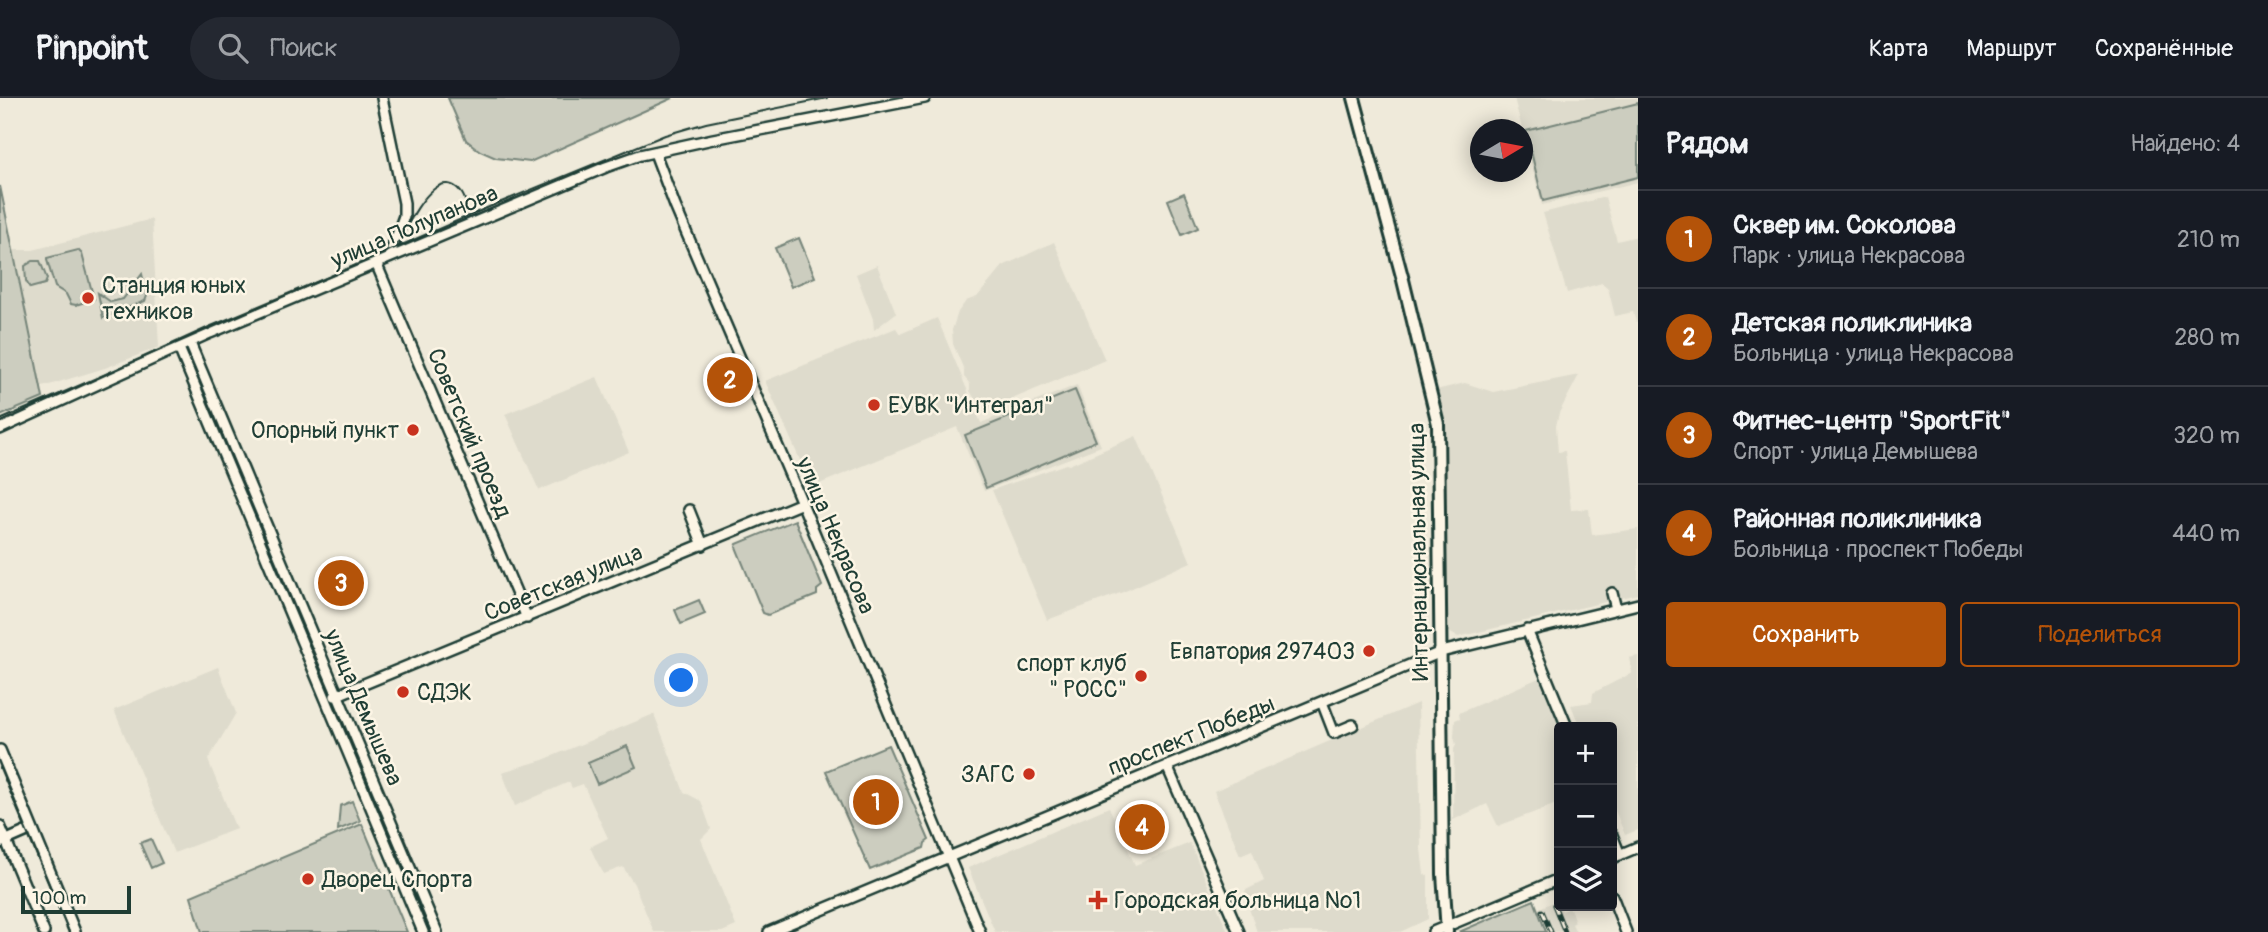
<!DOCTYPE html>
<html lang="ru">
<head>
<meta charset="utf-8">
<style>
  :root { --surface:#171b24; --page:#242831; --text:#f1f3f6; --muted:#9ea1a6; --line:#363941; --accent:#b45309 }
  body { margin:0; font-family:Pangolin,sans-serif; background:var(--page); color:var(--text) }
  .controls { position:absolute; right:21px; bottom:21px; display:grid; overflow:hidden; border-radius:7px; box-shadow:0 4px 18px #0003 }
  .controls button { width:63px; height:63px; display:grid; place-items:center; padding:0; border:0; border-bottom:2px solid var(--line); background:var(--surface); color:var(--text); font:35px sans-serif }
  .compass { position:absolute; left:1470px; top:21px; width:63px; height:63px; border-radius:50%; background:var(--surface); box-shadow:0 4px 18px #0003; rotate:80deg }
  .scale { position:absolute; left:21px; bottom:18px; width:110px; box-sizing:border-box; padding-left:7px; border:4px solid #1f3d34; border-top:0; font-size:19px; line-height:24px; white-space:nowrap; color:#1f3d34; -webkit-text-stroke:5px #fcf5e5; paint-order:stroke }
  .you { position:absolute; left:682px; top:583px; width:24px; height:24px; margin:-18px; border:5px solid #fff; border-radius:50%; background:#1a73e8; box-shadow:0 0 0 10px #1a73e833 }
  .badge { display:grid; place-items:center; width:46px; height:46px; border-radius:50%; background:var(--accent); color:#fff; font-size:23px; font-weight:700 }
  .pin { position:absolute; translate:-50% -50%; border:4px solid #fff; box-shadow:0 2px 7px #0006 }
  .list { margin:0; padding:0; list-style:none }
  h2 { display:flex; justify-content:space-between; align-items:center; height:91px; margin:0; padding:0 28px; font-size:30px }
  h2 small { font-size:23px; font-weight:400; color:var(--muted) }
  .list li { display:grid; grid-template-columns:46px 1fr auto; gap:21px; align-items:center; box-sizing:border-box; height:98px; padding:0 28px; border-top:2px solid var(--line) }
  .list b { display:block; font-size:26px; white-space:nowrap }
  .list p { margin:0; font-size:23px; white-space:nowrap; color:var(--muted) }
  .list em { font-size:23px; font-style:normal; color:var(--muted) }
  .actions { display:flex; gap:14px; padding:21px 28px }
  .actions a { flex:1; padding:16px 0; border:2px solid var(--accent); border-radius:7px; text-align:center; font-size:24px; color:var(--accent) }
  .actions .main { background:var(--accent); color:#fff }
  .icon { flex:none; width:38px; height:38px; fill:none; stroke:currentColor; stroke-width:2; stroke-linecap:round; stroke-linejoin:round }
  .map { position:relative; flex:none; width:1638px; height:834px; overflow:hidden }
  header { display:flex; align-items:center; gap:42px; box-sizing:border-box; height:98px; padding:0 35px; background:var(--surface); border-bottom:2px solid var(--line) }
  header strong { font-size:33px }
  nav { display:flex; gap:38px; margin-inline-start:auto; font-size:24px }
  .search { width:490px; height:63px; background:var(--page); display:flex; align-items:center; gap:18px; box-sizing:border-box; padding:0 24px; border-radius:38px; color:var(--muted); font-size:26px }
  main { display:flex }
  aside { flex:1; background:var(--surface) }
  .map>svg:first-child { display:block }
</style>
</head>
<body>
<header>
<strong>Pinpoint</strong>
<div class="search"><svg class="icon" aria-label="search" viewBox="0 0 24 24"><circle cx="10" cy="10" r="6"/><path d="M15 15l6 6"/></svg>Поиск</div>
<nav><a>Карта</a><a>Маршрут</a><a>Сохранённые</a></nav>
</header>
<main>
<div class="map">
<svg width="1638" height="834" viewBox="0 0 1638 834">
  <rect width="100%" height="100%" fill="#efeada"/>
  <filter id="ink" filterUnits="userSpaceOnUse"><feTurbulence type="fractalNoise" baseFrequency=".0143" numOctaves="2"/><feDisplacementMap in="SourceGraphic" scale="14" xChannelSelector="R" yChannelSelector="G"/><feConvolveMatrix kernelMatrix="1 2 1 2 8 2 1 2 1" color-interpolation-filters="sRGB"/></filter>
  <g filter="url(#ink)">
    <path fill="#dedbcc" d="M1514,0h124v84l-96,23z
      M1605,99l12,44 21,-5v85l-2,1 -3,-10 -18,4 -7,-28 -6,-5 -35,10 -24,-80z
      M152,121l7,128 -54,21 -69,21 -25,-139h22z
      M1054,144l51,118 -126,53 1,-6 -10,-16v-7l-6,-7v-7l-11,-26 -1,-14 6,-18 8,-11 11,-4 26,-31z
      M877,167l19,48 -22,17 -1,-11 -17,-45z
      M937,220l44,105 96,-38 24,61 -117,45 -27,-64 -145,60 -47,-106 131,-53 4,6z
      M1579,277l-20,38 -3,13 2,26 7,-1 6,59 18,-1 3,26 46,-6v65l-180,43 -15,-8 -1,-214 -6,-25 29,-7 28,9z
      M597,279l32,75 -89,38 -3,-4 -32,-72z
      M1136,338l55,126 -68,30 -76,28 -55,-130 74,-26 3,1z
      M1638,558v174l-13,5 -13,-32v-76h-32l-9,-22 21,-3 1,-9 39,-20 -3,-15z
      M218,569l18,46 -28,47 28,69 -62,24 -60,-143z
      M1539,580l21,49 -1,76 -61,23 -11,-22 -34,16 1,-71 2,-4 -2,-8 1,-17 5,-2 -1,-5z
      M1418,605l3,146 3,25 4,2v43l-28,13h-143l-13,-38 2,-4 18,-9 -12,-31 -12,5 -26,-64z
      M654,616l30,78 17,9 10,28 -10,10 35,87 -14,6h-68l-20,-48 -11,-17 -19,7 -7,-12 -7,-15 18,-9 -25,-54 -11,4 -3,-6 -54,24 -13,-34 41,-12z
      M1109,709l26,58 55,-22 38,89h-233l-27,-64z
      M1558,802l4,11 8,-3 5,14 -3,2 4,8h-30l-9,-23z"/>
    <path fill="#cccdbf" stroke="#76857a" stroke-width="2" d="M448,0h225l-143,64 -34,-4 -16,-7 -14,-11z
      M1638,5v74l-95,24 -17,-70z
      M0,88l43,212 -43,18z
      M1184,95l14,35 -16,7 -14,-35z
      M799,140l16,39 -24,10 -16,-39z
      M78,152l4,4 12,45 -18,6 -5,-1 -5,-10 -11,-7 -8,-27v-2z
      M33,163h7l7,18 -2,5 -15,4 -4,-7 -1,-15z
      M142,176l5,22 -2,5 -42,17 -5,-25 13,9 12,-3z
      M1075,292l21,51 -110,47 -21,-53z
      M228,347l2,1 100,245 -3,-1 -101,-242z
      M795,422l27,66 -5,4v5l-49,20 -5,-2 -27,-66 1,-3z
      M699,502l6,14 -24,10 -6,-14z
      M336,604l97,230h-5l-94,-226z
      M888,647l41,95 -4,3 -1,5 -54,22 -44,-99z
      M627,648l9,21 -39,17 -9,-21z
      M352,703l8,20 -22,9 2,-24z
      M362,726l45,108h-205l-11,-36z
      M151,741l11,24 -11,5 -11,-25z
      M1534,802l12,32h-87z"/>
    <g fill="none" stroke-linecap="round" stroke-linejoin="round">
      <g stroke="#1f3d34" stroke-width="14">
        <path id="minor" d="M382,0l22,105v13l-15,41
          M655,55l20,53 127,297 178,429
          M376,165l151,355
          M190,245l247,589
          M179,250l244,584
          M0,331l210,-96 396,-166 34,-12 73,-16 212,-41
          M689,412l14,35
          M1612,495l4,16
          M1527,532l40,97
          M335,598l467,-193
          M1322,604l12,31 19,-8
          M0,652l75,182
          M1167,668l72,166
          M0,728l44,106
          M1612,737l8,20
          M0,745l32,-14
          M1612,760l26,-11
          M1612,798l14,36
          M769,834l672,-280 197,-48
          M1433,834l126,-53"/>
      </g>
      <g stroke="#1f3d34" stroke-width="16">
        <path id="major" d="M1354,0l49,182 35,144 5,450 4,58"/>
      </g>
      <use href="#minor" stroke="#fcf5e5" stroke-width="9"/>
      <use href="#major" stroke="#fcf5e5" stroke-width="10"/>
      <path stroke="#1f3d34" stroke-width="2" d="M395,150c11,-18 22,-46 39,-59 19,-16 39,10 30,29
        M0,322l489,-213 176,-72 41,-12 121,-25
        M0,670l69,164"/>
      <g stroke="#1f3d34" stroke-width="5">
        <path id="rail" d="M1554,807l11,27
          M1542,813l9,21"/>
      </g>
      <use href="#rail" stroke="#fcf5e5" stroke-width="2.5" stroke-dasharray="8" stroke-linecap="butt"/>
    </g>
  </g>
  <g fill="#c8321e" stroke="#fcf5e5" stroke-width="2.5">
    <circle cx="88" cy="200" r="7"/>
    <circle cx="874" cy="307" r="7"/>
    <circle cx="413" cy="332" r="7"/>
    <circle cx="1369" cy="553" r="7"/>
    <circle cx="1141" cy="578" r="7"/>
    <circle cx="403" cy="594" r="7"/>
    <circle cx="1029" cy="676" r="7"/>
    <circle cx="308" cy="781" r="7"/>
    <path d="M1094.5 791.5h7v7h7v7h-7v7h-7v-7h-7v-7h7z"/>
  </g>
  <g text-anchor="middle" stroke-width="5" stroke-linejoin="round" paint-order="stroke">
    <g font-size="23" fill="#1f3d34" stroke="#fcf5e5">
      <text transform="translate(414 128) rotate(-23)" y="8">улица Полупанова</text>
      <text transform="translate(470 335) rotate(67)" y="8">Советский проезд</text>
      <text transform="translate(836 437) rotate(67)" y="8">улица Некрасова</text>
      <text transform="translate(1418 454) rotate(-91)" y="8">Интернациональная улица</text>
      <text transform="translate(563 484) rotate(-22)" y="8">Советская улица</text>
      <text transform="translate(364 609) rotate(67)" y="8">улица Демышева</text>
      <text transform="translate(1191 637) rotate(-22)" y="8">проспект Победы</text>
    </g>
    <g font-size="23" fill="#1f3d34" stroke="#fcf5e5" text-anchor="start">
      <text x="102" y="195">Станция юных<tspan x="102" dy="26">техников</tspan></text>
      <text x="888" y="315">ЕУВК "Интеграл"</text>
      <text x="399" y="340" text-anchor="end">Опорный пункт</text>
      <text x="1355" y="561" text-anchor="end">Евпатория 297403</text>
      <text x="1127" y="573" text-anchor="end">спорт клуб<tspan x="1127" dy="26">" РОСС"</tspan></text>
      <text x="417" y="602">СДЭК</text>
      <text x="1015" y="684" text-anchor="end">ЗАГС</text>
      <text x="322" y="789">Дворец Спорта</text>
      <text x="1114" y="810">Городская больница №1</text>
    </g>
  </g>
</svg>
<div class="controls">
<button>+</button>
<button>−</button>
<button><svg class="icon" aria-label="layers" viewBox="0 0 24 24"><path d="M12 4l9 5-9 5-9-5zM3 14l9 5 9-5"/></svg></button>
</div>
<svg class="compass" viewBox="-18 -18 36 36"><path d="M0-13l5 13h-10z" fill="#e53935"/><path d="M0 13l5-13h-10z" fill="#9ea1a6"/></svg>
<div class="scale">100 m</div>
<div class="you"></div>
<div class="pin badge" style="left:876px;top:704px">1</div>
<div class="pin badge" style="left:730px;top:282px">2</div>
<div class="pin badge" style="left:341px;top:485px">3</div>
<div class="pin badge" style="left:1142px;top:729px">4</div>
</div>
<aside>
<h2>Рядом<small>Найдено: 4</small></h2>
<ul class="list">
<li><span class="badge">1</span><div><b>Сквер им. Соколова</b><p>Парк · улица Некрасова</p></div><em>210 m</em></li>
<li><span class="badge">2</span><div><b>Детская поликлиника</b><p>Больница · улица Некрасова</p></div><em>280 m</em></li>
<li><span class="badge">3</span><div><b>Фитнес-центр &quot;SportFit&quot;</b><p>Спорт · улица Демышева</p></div><em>320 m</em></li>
<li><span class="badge">4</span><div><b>Районная поликлиника</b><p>Больница · проспект Победы</p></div><em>440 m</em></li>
</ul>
<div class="actions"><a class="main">Сохранить</a><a>Поделиться</a></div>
</aside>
</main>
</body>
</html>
